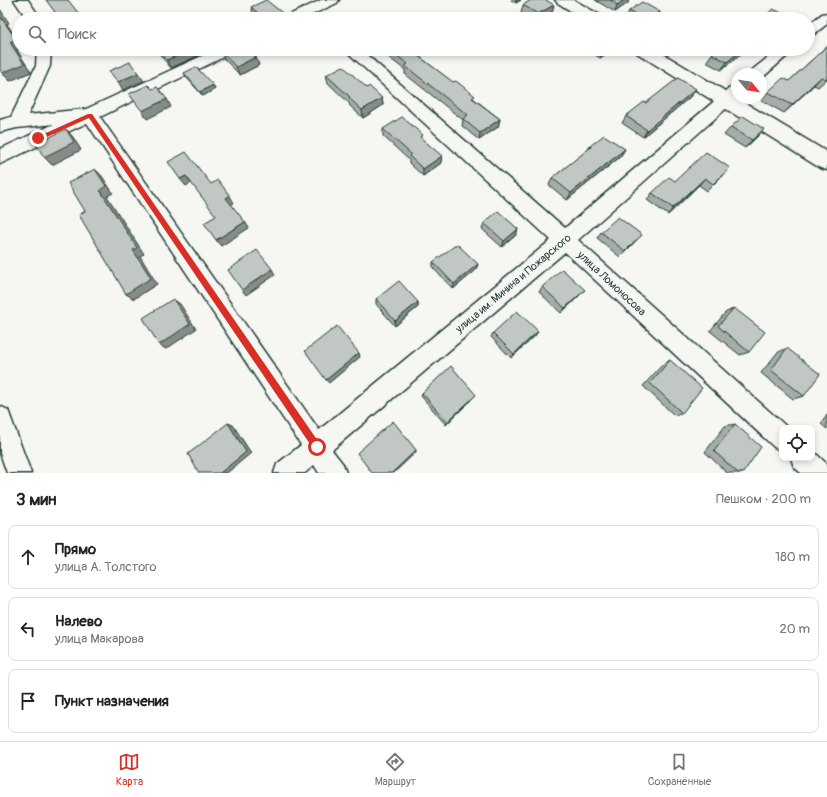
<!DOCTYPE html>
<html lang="ru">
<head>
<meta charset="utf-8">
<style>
  :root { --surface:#fff; --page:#f6f6f6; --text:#222; --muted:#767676; --line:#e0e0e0; --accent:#d93025 }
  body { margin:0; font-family:Pangolin,sans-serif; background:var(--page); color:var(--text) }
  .controls { position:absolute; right:12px; bottom:12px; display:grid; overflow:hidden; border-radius:8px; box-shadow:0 2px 6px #0003 }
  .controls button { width:36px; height:36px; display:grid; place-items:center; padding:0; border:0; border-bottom:1px solid var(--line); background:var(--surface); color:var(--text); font:20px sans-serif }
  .compass { position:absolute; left:731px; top:68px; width:36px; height:36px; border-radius:50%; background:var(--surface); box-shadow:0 2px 6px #0003; rotate:120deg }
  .stop { position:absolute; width:12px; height:12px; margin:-9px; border:3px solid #d93025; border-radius:50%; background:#fff }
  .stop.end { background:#d93025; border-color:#fff; box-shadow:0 1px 4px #0008 }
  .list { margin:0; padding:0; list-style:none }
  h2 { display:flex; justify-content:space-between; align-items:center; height:52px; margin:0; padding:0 16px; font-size:17px }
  h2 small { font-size:13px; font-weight:400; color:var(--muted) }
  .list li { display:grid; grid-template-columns:26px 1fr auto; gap:12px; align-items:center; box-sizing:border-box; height:64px; margin:0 8px 8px; padding:0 8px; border:1px solid var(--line); border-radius:8px }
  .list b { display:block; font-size:15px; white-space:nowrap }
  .list p { margin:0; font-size:13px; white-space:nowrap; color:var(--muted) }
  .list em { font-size:13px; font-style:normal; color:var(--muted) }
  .icon { flex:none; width:22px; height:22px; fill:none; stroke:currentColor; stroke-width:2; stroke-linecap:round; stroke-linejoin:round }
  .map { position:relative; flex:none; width:827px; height:473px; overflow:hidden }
  .search { position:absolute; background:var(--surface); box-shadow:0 2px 6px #0003; left:12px; right:12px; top:12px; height:44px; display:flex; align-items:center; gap:10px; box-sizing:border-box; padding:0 14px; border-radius:22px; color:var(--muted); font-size:15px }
  .sheet { height:268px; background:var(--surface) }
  nav { display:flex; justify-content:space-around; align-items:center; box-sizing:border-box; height:56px; border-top:1px solid var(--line); background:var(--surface); font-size:11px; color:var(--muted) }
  nav a { display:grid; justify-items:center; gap:2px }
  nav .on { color:var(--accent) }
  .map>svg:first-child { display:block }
</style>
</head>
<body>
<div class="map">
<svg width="827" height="473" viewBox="0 0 827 473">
  <rect width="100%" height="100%" fill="#f6f6f2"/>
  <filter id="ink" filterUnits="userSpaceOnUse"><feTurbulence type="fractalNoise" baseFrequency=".025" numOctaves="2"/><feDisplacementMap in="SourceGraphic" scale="8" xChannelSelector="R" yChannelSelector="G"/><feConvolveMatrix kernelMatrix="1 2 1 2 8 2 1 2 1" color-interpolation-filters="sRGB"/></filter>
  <g filter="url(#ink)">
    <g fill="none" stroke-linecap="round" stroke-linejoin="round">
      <g stroke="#1f3d34" stroke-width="3">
        <path id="minor" d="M14,0h14l13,19h-14z
          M321,0h18l-2,3 -34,16h-18l2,-3z
          M827,13v11l-14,11 -5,2v-12l14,-11z
          M37,49h14l-1,17 -22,49 58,-6 131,-60h19l-2,3 -134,65 219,313 232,-190 -207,-191h16l205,179 167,-142 5,-1 1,13 -160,142 210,188h-6v23l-8,-4 -209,-195 -233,198 11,14 3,9h-27l-5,-8 -9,8h-31l3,-9 24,-19 -214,-322 -87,41v-15l54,-25 -37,4 -17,4v-12l11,-3 25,-51z
          M779,49h16l-33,29h-1v-4h-12l3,-4z
          M0,406l8,4 23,63h-24l-7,-20z
          M812,450l15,14v9h-26l-7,-6 -3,-9h21z"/>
      </g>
      <g stroke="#1f3d34" stroke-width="3">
        <path id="tertiary" d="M555,0h19l26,15 2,4h-19l-25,-16z
          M635,49h20l172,103v18l-7,-2 -183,-115z"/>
      </g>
      <use href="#minor" fill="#f6f6f2" fill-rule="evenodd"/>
      <use href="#tertiary" fill="#f6f6f2" fill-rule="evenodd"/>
    </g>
    <path fill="#a6aca8" stroke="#1f3d34" d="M511,0h10l-5,3z
      M595,0h34l-1,3 -13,9z
      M523,5l29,8 -10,6h-11l-10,-6z
      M251,7l39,12h-32l-4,-4z
      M629,11l31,1 -3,7h-31z
      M827,46v33l-9,8 -4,-2 -30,28 -23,-13 7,-8 21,-11z
      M157,49h56l-42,19 -10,-12z
      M378,49h33v1l89,69 -2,8 -19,13 -17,-14 1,-6 -58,-46v-4z
      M586,49h27l-13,9z
      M718,49h35l-2,2 -4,-2 -26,21 -15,-8 6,-8z
      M220,50l39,15 -19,10 -16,-16z
      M184,73l29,12 2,4 -12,7 -17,-19z
      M326,75l41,13 15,10 1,7 -20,13 -13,-12 -1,-3 -21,-20z
      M691,96l-48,41 -21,-14 4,-7 20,-13z
      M731,127l26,10 -12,11 -21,-13z
      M383,129l39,10 19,24 -18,13 -14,-13v-3l-26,-24z
      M590,146l35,3 -5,8 -53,43 -18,-15 3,-7 35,-27z
      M723,175l-16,16 -8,-6 -31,30 -21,-15 5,-7 23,-12z
      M484,223l34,6 -2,6 -14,12 -20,-18z
      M601,232l35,9 -16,16 -23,-19z
      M433,262l43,8 -23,19 -20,-21z
      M542,287l38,8 -19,18 -22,-21z
      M376,299l42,3v5l-23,19 -19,-22z
      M734,308l15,44 -9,3 -30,-24 15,-18z
      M538,331l-3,5 -24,22 -20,-21 2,-4z
      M787,348l17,48 -11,3 -32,-26 16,-20z
      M670,360l12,53 -8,2 -31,-29 20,-22z
      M422,393l54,2 -30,30 -25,-29z
      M827,415v14l-6,-5z
      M735,424l8,49h-16l-22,-21 20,-26z"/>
    <path fill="#878c88" stroke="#1f3d34" d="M516,0h5l-5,3z
      M624,0h5l-1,3 -13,9 2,-7z
      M554,5l-2,8 -10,6h-5l1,-5z
      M0,9l9,14 -2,1 12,18v7l-2,1 14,22 -21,9 -8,-8 8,-31 -10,-26z
      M660,12l-3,7h-7z
      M192,49h21l-42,19 -4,-8z
      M605,49h8l-13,9 4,-8z
      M743,49h4l-26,21 6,-8z
      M256,57l3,8 -19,10 -4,-8z
      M138,73l6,8 -21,9 -5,-8z
      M821,77l-7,8 -30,28 8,-8z
      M213,85l2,4 -12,7 -3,-4z
      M696,89l-5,7 -48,41 4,-7z
      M382,98l1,7 -20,13 -1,-8z
      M167,99l4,8 -24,12 -5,-8z
      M500,119l-2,8 -19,13 1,-7z
      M66,129l7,8 8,13 -29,15 -8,-8z
      M764,129l-7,8 -12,11 7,-8z
      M625,149l-5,8 -53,43 4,-7z
      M442,156l-1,7 -18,13v-7z
      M95,169l7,7 11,17 -6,3 37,58 -4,2 17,28 -23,15 -8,-5 7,-44 -33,-60z
      M186,176l5,7 -5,3 -6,-7z
      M705,178l-6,7 -31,30 5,-7z
      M230,196l4,7 -3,2 -5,-7z
      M245,222l4,6 -28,18 -5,-6z
      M518,229l-2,6 -14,12 2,-6z
      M642,235l-22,22 5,-6z
      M478,264l-2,6 -23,19 1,-5z
      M272,269l3,6 -29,20 -4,-5z
      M585,290l-5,5 -19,18 4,-5z
      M173,299l7,5 16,25 -30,20 -7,-4z
      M418,302v5l-23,19v-5z
      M538,331l-3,5 -24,22 3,-4z
      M359,353l1,4 -31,26 -3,-3z
      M476,395l-30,30 1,-3z
      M228,423l5,2 18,28 -24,20h-7z
      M416,450v2l-22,21h-2z"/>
    <path fill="#c1c8c3" stroke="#1f3d34" d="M46,0h22l15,19h-23z
      M266,0l24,19h-25l-14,-12z
      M531,0h15l8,5 -16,9 -15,-9z
      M610,0h14l-7,5z
      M642,2l18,10 -10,7h-5l-16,-8z
      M773,9l15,7 -3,3h-24z
      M0,16l16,23 -6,3 14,22 -22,9 -2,-3z
      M827,46v33h-1l-5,-2 -29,28 -24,-13 15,-14 6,3z
      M157,49h35l-25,11z
      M223,49h24l9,8 -20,10 -16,-17z
      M388,49h21l44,33 3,-1 19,15 -3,2 28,21 -20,14 -17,-14 5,-4 -63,-49 3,-2z
      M718,49h25l-16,13 -15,-8z
      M130,62l8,11 -20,9 -9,-11z
      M343,66l24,22 2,-2 13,12 -20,12 -13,-12 1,-1 -24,-22z
      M196,67l17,18 -13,7 -16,-19z
      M678,78l18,11 -49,41 -21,-14 18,-14 2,1z
      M148,85l4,4 5,-2 10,12 -25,12 -13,-17z
      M743,116l21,13 -12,11 -21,-13z
      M402,117l21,18 -3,2 22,19 -19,13 -14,-13 2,-2 -28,-25z
      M66,129l8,13 -30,15 -8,-13z
      M604,135l21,14 -54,44 -19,-15 39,-31 -1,-1z
      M186,152l25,32 7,-4 12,16 -4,2 19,24 -29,18 -12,-17 12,-7 -30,-40 -6,3 -12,-17z
      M706,152l24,16 -17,16 -8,-6 -32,30 -21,-15 17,-16 6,4z
      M95,169l11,17 -6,4 37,58 -4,2 18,28 -25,16 -47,-79 6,-4 -17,-28z
      M498,211l20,18 -14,12 -20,-18z
      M618,217l24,18 -17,16 -24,-19z
      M457,244l21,20 -24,20 -21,-22z
      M257,250l15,19 -30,21 -14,-20z
      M562,269l23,21 -20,18 -23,-21z
      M399,281l19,21 -23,19 -19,-22z
      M173,299l17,25 -31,21 -16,-27z
      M734,308l31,24 -16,20 -31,-26z
      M517,311l21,20 -24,23 -21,-21z
      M337,326l22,27 -33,27 -21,-29z
      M787,348l33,26 -16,22 -33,-26z
      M670,360l32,28 -20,25 -32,-30z
      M451,366l25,29 -29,27 -25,-29z
      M393,421l23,29 -24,23h-20l-15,-20z
      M228,423l18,29 -26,21h-21l-11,-19z
      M735,424l26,23 -18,26h-5l-24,-22z"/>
  </g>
  <path fill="#d93025" d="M88,114h4l228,330 1,3 -1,3 -3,1 -3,-1 -225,-332 -49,22h-4l-1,-2z"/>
  <g text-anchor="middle" stroke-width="4" stroke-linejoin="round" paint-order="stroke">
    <g font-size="11" fill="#1f3d34" stroke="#f6f6f2">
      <text transform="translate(513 283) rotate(-40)" y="4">улица им. Минина и Пожарского</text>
      <text transform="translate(612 283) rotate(43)" y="4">улица Ломоносова</text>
    </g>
  </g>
</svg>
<div class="controls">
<button><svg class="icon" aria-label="locate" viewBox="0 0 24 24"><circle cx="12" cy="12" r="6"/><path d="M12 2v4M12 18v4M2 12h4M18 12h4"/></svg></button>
</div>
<svg class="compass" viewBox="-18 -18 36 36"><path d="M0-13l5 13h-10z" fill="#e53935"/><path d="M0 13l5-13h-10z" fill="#767676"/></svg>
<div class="stop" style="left:317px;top:447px"></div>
<div class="stop end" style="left:38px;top:138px"></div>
<div class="search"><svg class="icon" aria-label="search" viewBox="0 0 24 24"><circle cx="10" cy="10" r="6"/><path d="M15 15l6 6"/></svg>Поиск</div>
</div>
<section class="sheet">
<h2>3 мин<small>Пешком · 200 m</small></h2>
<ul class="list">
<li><svg class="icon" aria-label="ahead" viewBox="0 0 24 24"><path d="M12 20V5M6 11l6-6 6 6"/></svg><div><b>Прямо</b><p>улица А. Толстого</p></div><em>180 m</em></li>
<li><svg class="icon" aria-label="left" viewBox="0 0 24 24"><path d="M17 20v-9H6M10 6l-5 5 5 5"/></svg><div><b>Налево</b><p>улица Макарова</p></div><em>20 m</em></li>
<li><svg class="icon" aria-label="arrive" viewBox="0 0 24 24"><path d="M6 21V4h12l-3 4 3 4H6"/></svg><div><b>Пункт назначения</b></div></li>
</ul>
</section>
<nav>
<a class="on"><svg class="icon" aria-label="map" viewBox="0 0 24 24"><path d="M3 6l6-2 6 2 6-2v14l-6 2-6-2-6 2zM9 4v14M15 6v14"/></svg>Карта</a>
<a><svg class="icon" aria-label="directions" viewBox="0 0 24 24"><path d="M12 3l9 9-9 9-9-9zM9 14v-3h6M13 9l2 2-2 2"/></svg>Маршрут</a>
<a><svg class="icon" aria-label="saved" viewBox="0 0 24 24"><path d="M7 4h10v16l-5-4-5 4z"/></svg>Сохранённые</a>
</nav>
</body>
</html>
